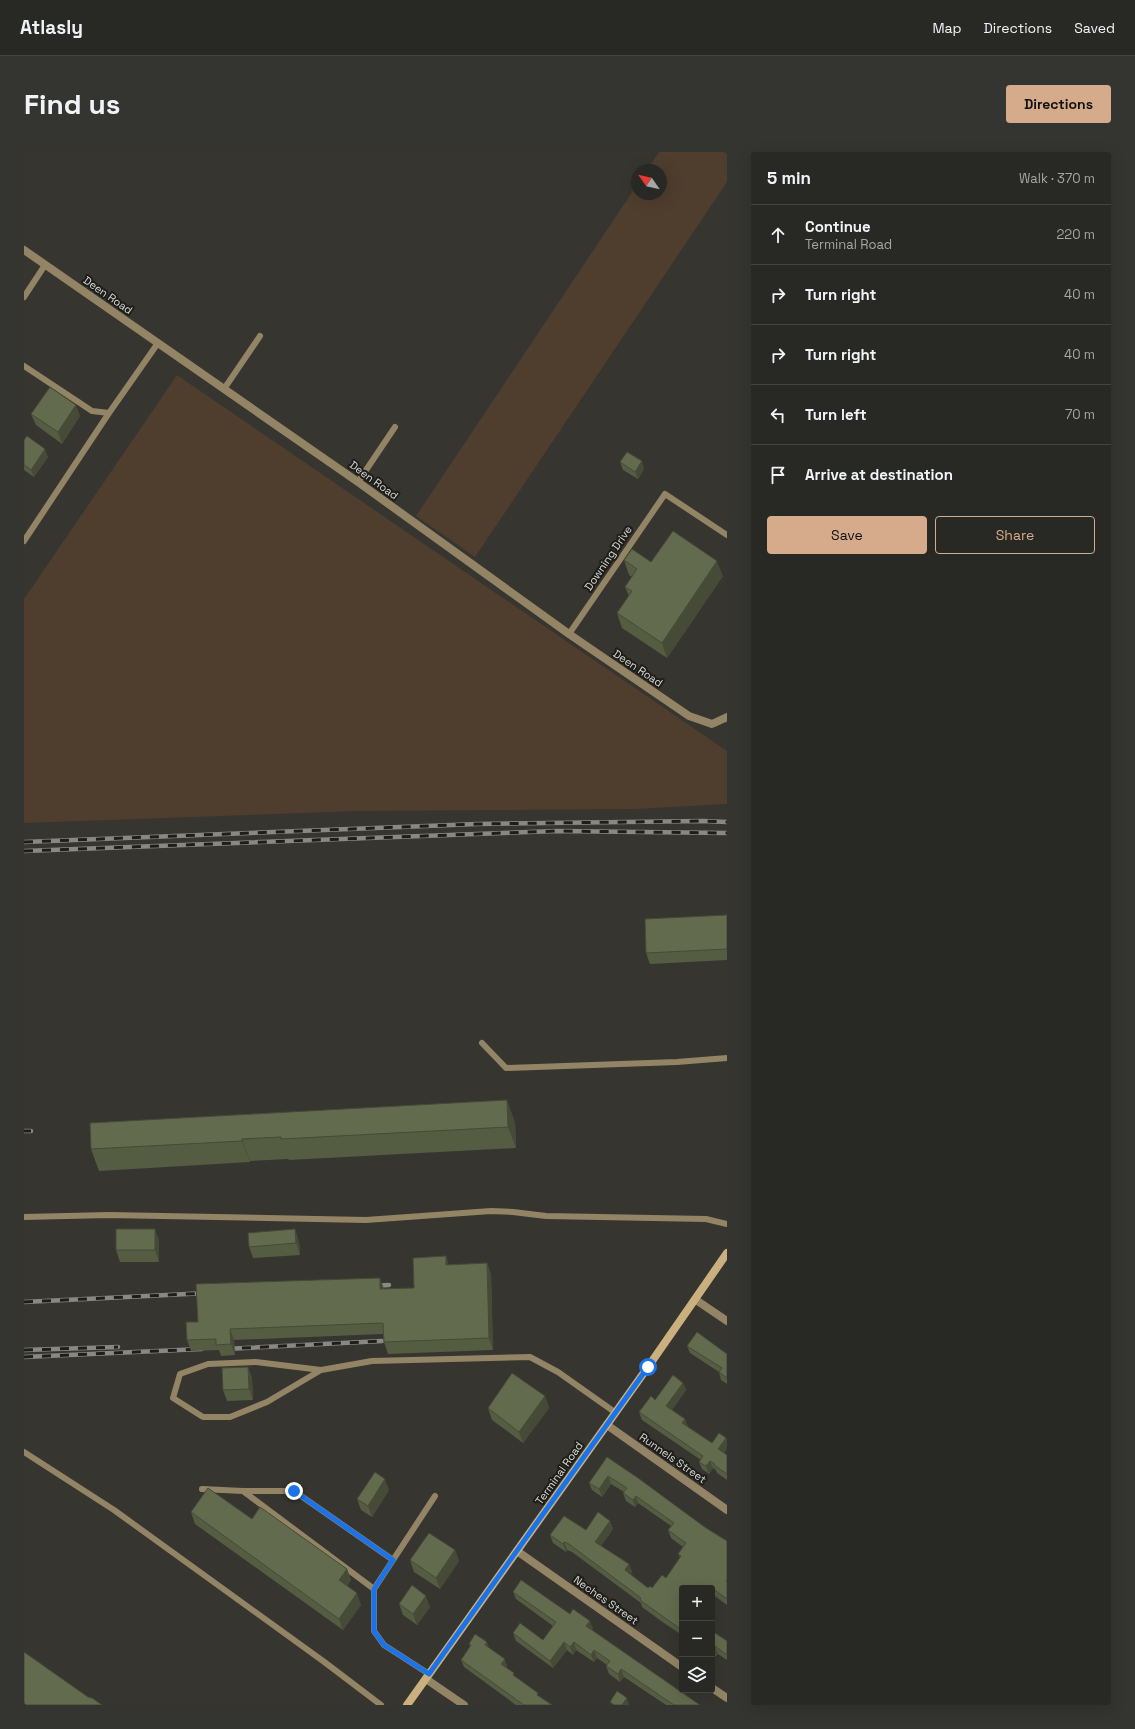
<!DOCTYPE html>
<html lang="en">
<head>
<meta charset="utf-8">
<style>
  :root { --surface:#282824; --page:#343431; --text:#f1f3f6; --muted:#a5a6a6; --line:#444441; --accent:#d6ab8b }
  body { margin:0; font-family:"Space Grotesk",sans-serif; background:var(--page); color:var(--text) }
  .controls { position:absolute; right:12px; bottom:12px; display:grid; overflow:hidden; border-radius:4px; box-shadow:0 4px 16px #0002 }
  .controls button { width:36px; height:36px; display:grid; place-items:center; padding:0; border:0; border-bottom:1px solid var(--line); background:var(--surface); color:var(--text); font:20px sans-serif }
  .compass { position:absolute; left:607px; top:12px; width:36px; height:36px; border-radius:50%; background:var(--surface); box-shadow:0 4px 16px #0002; rotate:304deg }
  .stop { position:absolute; width:12px; height:12px; margin:-9px; border:3px solid #1a73e8; border-radius:50%; background:#fff }
  .stop.end { background:#1a73e8; border-color:#fff; box-shadow:0 1px 4px #0008 }
  .list { margin:0; padding:0; list-style:none }
  h2 { display:flex; justify-content:space-between; align-items:center; height:52px; margin:0; padding:0 16px; font-size:17px }
  h2 small { font-size:13px; font-weight:400; color:var(--muted) }
  .list li { display:grid; grid-template-columns:26px 1fr auto; gap:12px; align-items:center; box-sizing:border-box; height:60px; padding:0 16px; border-top:1px solid var(--line) }
  .list b { display:block; font-size:15px; white-space:nowrap }
  .list p { margin:0; font-size:13px; white-space:nowrap; color:var(--muted) }
  .list em { font-size:13px; font-style:normal; color:var(--muted) }
  .actions { display:flex; gap:8px; padding:12px 16px }
  .actions a { flex:1; padding:9px 0; border:1px solid var(--accent); border-radius:4px; text-align:center; font-size:14px; color:var(--accent) }
  .actions .main { background:var(--accent); color:#111 }
  .icon { flex:none; width:22px; height:22px; fill:none; stroke:currentColor; stroke-width:2; stroke-linecap:round; stroke-linejoin:round }
  .map { position:relative; flex:none; width:703px; height:1553px; overflow:hidden; border-radius:4px }
  header { display:flex; align-items:center; gap:24px; box-sizing:border-box; height:56px; padding:0 20px; background:var(--surface); border-bottom:1px solid var(--line) }
  header strong { font-size:19px }
  nav { display:flex; gap:22px; margin-inline-start:auto; font-size:14px }
  .intro { display:flex; align-items:center; justify-content:space-between; box-sizing:border-box; height:96px; padding:0 24px }
  h1 { margin:0; font-size:28px }
  .button { padding:10px 18px; border-radius:4px; background:var(--accent); color:#111; font-size:14px; font-weight:700 }
  main { display:flex; gap:24px; padding:0 24px }
  aside { flex:1; background:var(--surface); border-radius:4px; box-shadow:0 4px 16px #0002 }
  .map>svg:first-child { display:block }
</style>
</head>
<body>
<header>
<strong>Atlasly</strong>
<nav><a>Map</a><a>Directions</a><a>Saved</a></nav>
</header>
<div class="intro"><h1>Find us</h1><a class="button">Directions</a></div>
<main>
<div class="map">
<svg width="703" height="1553" viewBox="0 0 703 1553">
  <rect width="100%" height="100%" fill="#363530"/>
  <path fill="#4f3e2e" d="M635,0h68v30l-252,375 -59,-41 221,-331v9h24v-24h-14z
    M153,223l550,376v53l-92,5 -278,2 -333,12v-224z"/>
  <g fill="none" stroke-linecap="round" stroke-linejoin="round">
    <path stroke="#938465" stroke-width="6" d="M0,145l21,-32
      M0,214l68,45 17,2 49,-70
      M200,237l36,-53
      M334,330l37,-55
      M0,389l85,-128
      M545,482l96,-140 62,41
      M458,891l24,25 171,-6 50,-4
      M0,1065l85,-2 257,5 125,-9 22,1 33,4 160,3 21,5
      M297,1218l-65,-8 -48,2 -28,10 -7,24 30,19h27l37,-15 54,-32 51,-9 158,-4 28,15 58,41
      M0,1300l90,58 209,151 58,44
      M178,1337l41,2 131,98v42l10,14 45,29
      M219,1339h51l99,69
      M350,1437l61,-93"/>
    <path stroke="#938465" stroke-width="8" d="M0,98l334,232 211,152 120,82 23,8 15,-7
      M672,1148l31,21
      M583,1273l120,85
      M493,1399l165,116
      M402,1527l38,26
      M688,1536l15,10"/>
    <path stroke="#c9b07e" stroke-width="8" d="M383,1553l241,-338 79,-114"/>
    <g stroke="#898884" stroke-width="4.5">
      <path id="rail" d="M0,690l453,-18 226,-3 24,1
        M0,699l533,-20 170,2
        M0,979h7
        M347,1134l18,-1
        M0,1150l184,-9
        M200,1197l158,-8
        M0,1198l94,-3
        M0,1205l178,-8"/>
    </g>
    <use href="#rail" stroke="#1d1d1a" stroke-width="3" stroke-dasharray="9" stroke-linecap="butt"/>
  </g>
  <path fill="#545c42" d="M7,262l49,2 -18,28 -26,-19z
    M0,288l24,17 -14,20 -10,-7z
    M596,310l24,7 -6,10 -15,-9z
    M600,408l27,2 72,14 -56,82 -45,-30 -5,-15 12,-17 -4,-9 7,-10 -3,-2z
    M703,763v45l-77,4 -4,-11z
    M491,970l1,26 -227,12 -1,-1 -38,2v1l-151,9 -8,-22z
    M135,1088v22h-39l-4,-12z
    M275,1089l1,14 -47,3 -4,-11z
    M422,1104l2,9 39,-2 4,11 2,76 -105,4 -4,-12 -1,-8 -149,6 1,15 -14,1 -2,-6 -28,1 -4,-11 11,-18 186,-33 30,-1z
    M663,1194l40,8v30l-6,-4 -2,-8 -29,-19z
    M224,1215l4,11 1,22 -26,1 -4,-11z
    M659,1231l3,7 -14,20 13,9 2,8 25,16 14,-5 1,3v7l-3,5 3,2v25l-10,-7 -1,-3 -3,-2 -4,6 -7,-5 -3,-7 2,-2 -59,-40 -3,-8 16,-12z
    M521,1244l4,12 -26,35 -31,-23 -4,-12z
    M583,1305l99,71 21,13v64l-15,-11v-6h-30v47l-21,-14 -19,-14 -1,-4 -69,-51 -5,-2 -1,2 -13,-9 -3,-8 36,-5 24,-9 3,8 -12,17 28,18 3,8 -2,2 18,14h4l14,-10 14,-21 -2,-3 5,-7 -12,-9 -3,-8 3,-4 -33,-23 -3,4 -9,-6 -3,-8 1,-1 -13,-8 -9,13 -10,-7 -3,-7z
    M365,1338l-17,27 -11,-7 -4,-11z
    M167,1360l61,7 95,50 4,11 -4,6 14,19 -18,25 -148,-106z
    M431,1398l4,11 -19,28 -26,-17 -4,-12z
    M489,1440l57,22 23,14 -1,2 108,75h-34l-42,-28 -4,5 -11,-8 -3,-8 1,-1 -10,-7 -3,4 -18,-12 -3,5 -6,-5 -14,18 -37,-27 -3,-8 30,7 10,-14 -37,-27z
    M375,1452l31,3 -13,18 -14,-10z
    M688,1479l15,10v19l-9,-6 -2,2 -4,-3z
    M445,1492l20,4 18,18 -1,2 9,9 25,20 12,8h-36l-52,-38 -3,-7 9,-13z"/>
  <path fill="#454b36" d="M52,253l4,11 -18,28 -4,-12z
    M21,297l3,8 -14,20 -3,-7z
    M618,309l2,8 -6,10 -3,-7z
    M693,409l6,15 -56,82 -5,-15z
    M483,948l8,22 1,26 -8,-21z
    M218,987l8,22v1l-8,-21z
    M131,1077l4,11v22l-4,-12z
    M271,1077l4,12 1,14 -4,-12z
    M422,1104l4,12 -4,-3z
    M463,1111l4,11 2,76 -4,-12z
    M356,1126l4,11h-4z
    M206,1177l4,11 1,15 -4,-11z
    M224,1215l4,11 1,22 -4,-11z
    M659,1231l3,7 -17,24 -3,-8z
    M521,1244l4,12 -26,35 -4,-11z
    M661,1267l3,7 -3,5 -3,-8z
    M702,1286l1,3v7l-6,9 -3,-8z
    M686,1309l3,7 -4,6 -3,-8z
    M584,1324l3,8 -9,13 -3,-8z
    M361,1327l4,11 -17,27 -4,-11z
    M612,1344l2,7 -3,4 -2,-7z
    M586,1369l3,8 -15,21 -3,-8z
    M540,1390l3,8 -1,2 -3,-8z
    M431,1398l4,11 -19,28 -4,-11z
    M605,1412l3,8 -4,6 -3,-8z
    M323,1417l4,11 -8,11 -4,-11z
    M333,1441l4,12 -18,25 -4,-11z
    M402,1444l4,11 -13,18 -4,-11z
    M566,1469l3,7 -4,6 -3,-8z
    M463,1490l3,8 -5,-5z
    M540,1490l3,8 -14,18 -3,-7z
    M550,1490l2,8 -3,5 -3,-8z
    M691,1494l3,8 -2,2 -2,-7z
    M570,1498l3,8 -3,4 -3,-7z
    M481,1507l2,7 -3,6 -3,-8z
    M597,1517l3,8 -4,5 -2,-8z
    M603,1546l2,7h-7z"/>
  <path fill="#626b4d" stroke="#454b36" d="M26,235l26,18 -18,27 -27,-18z
    M3,284l18,13 -14,21 -7,-5v-25z
    M603,300l15,9 -7,11 -15,-10z
    M649,379l44,30 -55,82 -45,-30 15,-22 -7,-4 12,-18 -13,-9 8,-11 19,13z
    M703,763v34l-81,4 -1,-34z
    M483,948l1,27 -227,12v-2l-39,2v2l-151,8 -1,-26z
    M92,1077h39v21h-39z
    M271,1077l1,14 -47,4 -1,-14z
    M422,1104v9l41,-2 2,75 -105,4 -1,-19 -153,6 1,15 -15,1v-6l-29,1 -1,-18h12l-2,-38 184,-6v11l34,-1 -1,-30z
    M673,1180l30,22v24l-8,-6 3,-4 -35,-22z
    M224,1215l1,22 -26,1 -1,-22z
    M488,1221l33,23 -26,36 -31,-24z
    M649,1223l10,8 -17,23 19,13 -3,4 30,20 7,-10 7,5 -8,11 9,6v19l-13,-9 1,-1 -5,-3 -4,5 -7,-4 4,-6 -64,-44 12,-16 4,4z
    M583,1305l31,21 68,50 21,13v38l-1,2 1,1v17l-18,-13 -1,2h-26v42l-24,-17 -18,-13 1,-2 -72,-54 -5,-2 -1,2 -13,-9 14,-19 22,14 12,-18 12,9 -15,21 34,22 -4,6 23,18 2,-2 2,2 10,-13 4,3 15,-22 -3,-2 8,-11 -18,-13 6,-7 -38,-27 -3,4 -10,-7 4,-5 -19,-12 -9,13 -10,-6z
    M351,1320l10,7 -17,27 -11,-7z
    M184,1336l44,31 8,-12 87,62 -8,11 18,13 -18,26 -148,-107z
    M405,1381l26,17 -19,28 -26,-18z
    M497,1428l49,34 3,-5 17,12 -4,5 114,79h-26l-53,-36 -3,5 -12,-8 4,-5 -16,-11 -3,5 -17,-13 -4,5 -6,-5 -14,19 -37,-28 7,-10 23,17 13,-18 -43,-30z
    M388,1433l14,11 -13,18 -14,-10z
    M688,1479l15,10v14l-12,-9 -1,3 -2,-1z
    M451,1482l12,8 -2,3 20,14 -4,5 13,9 -1,2 25,18 -1,2 15,10h-28l-63,-45 10,-15 -2,-1z
    M0,1500l64,45 4,1 10,7h-78z
    M593,1539l10,7 -5,7h-8l-4,-3z"/>
  <g fill="none" stroke-linecap="round" stroke-linejoin="round">
    <path stroke="#1a73e8" stroke-width="5" d="M270,1339l99,69 -19,29v42l10,14 45,29 219,-307"/>
  </g>
  <g text-anchor="middle" stroke-width="4" stroke-linejoin="round" paint-order="stroke">
    <g font-size="11" fill="#dad9d6" stroke="#1d1d1a">
      <text transform="translate(84 143) rotate(35)" y="4">Deen Road</text>
      <text transform="translate(350 328) rotate(36)" y="4">Deen Road</text>
      <text transform="translate(584 406) rotate(-56)" y="4">Downing Drive</text>
      <text transform="translate(614 516) rotate(34)" y="4">Deen Road</text>
      <text transform="translate(649 1306) rotate(35)" y="4">Runnels Street</text>
      <text transform="translate(535 1321) rotate(-55)" y="4">Terminal Road</text>
      <text transform="translate(582 1448) rotate(35)" y="4">Neches Street</text>
    </g>
  </g>
</svg>
<div class="controls">
<button>+</button>
<button>−</button>
<button><svg class="icon" aria-label="layers" viewBox="0 0 24 24"><path d="M12 4l9 5-9 5-9-5zM3 14l9 5 9-5"/></svg></button>
</div>
<svg class="compass" viewBox="-18 -18 36 36"><path d="M0-13l5 13h-10z" fill="#e53935"/><path d="M0 13l5-13h-10z" fill="#a5a6a6"/></svg>
<div class="stop" style="left:624px;top:1215px"></div>
<div class="stop end" style="left:270px;top:1339px"></div>
</div>
<aside>
<h2>5 min<small>Walk · 370 m</small></h2>
<ul class="list">
<li><svg class="icon" aria-label="ahead" viewBox="0 0 24 24"><path d="M12 20V5M6 11l6-6 6 6"/></svg><div><b>Continue</b><p>Terminal Road</p></div><em>220 m</em></li>
<li><svg class="icon" aria-label="right" viewBox="0 0 24 24"><path d="M7 20v-9h11M14 6l5 5-5 5"/></svg><div><b>Turn right</b></div><em>40 m</em></li>
<li><svg class="icon" aria-label="right" viewBox="0 0 24 24"><path d="M7 20v-9h11M14 6l5 5-5 5"/></svg><div><b>Turn right</b></div><em>40 m</em></li>
<li><svg class="icon" aria-label="left" viewBox="0 0 24 24"><path d="M17 20v-9H6M10 6l-5 5 5 5"/></svg><div><b>Turn left</b></div><em>70 m</em></li>
<li><svg class="icon" aria-label="arrive" viewBox="0 0 24 24"><path d="M6 21V4h12l-3 4 3 4H6"/></svg><div><b>Arrive at destination</b></div></li>
</ul>
<div class="actions"><a class="main">Save</a><a>Share</a></div>
</aside>
</main>
</body>
</html>
